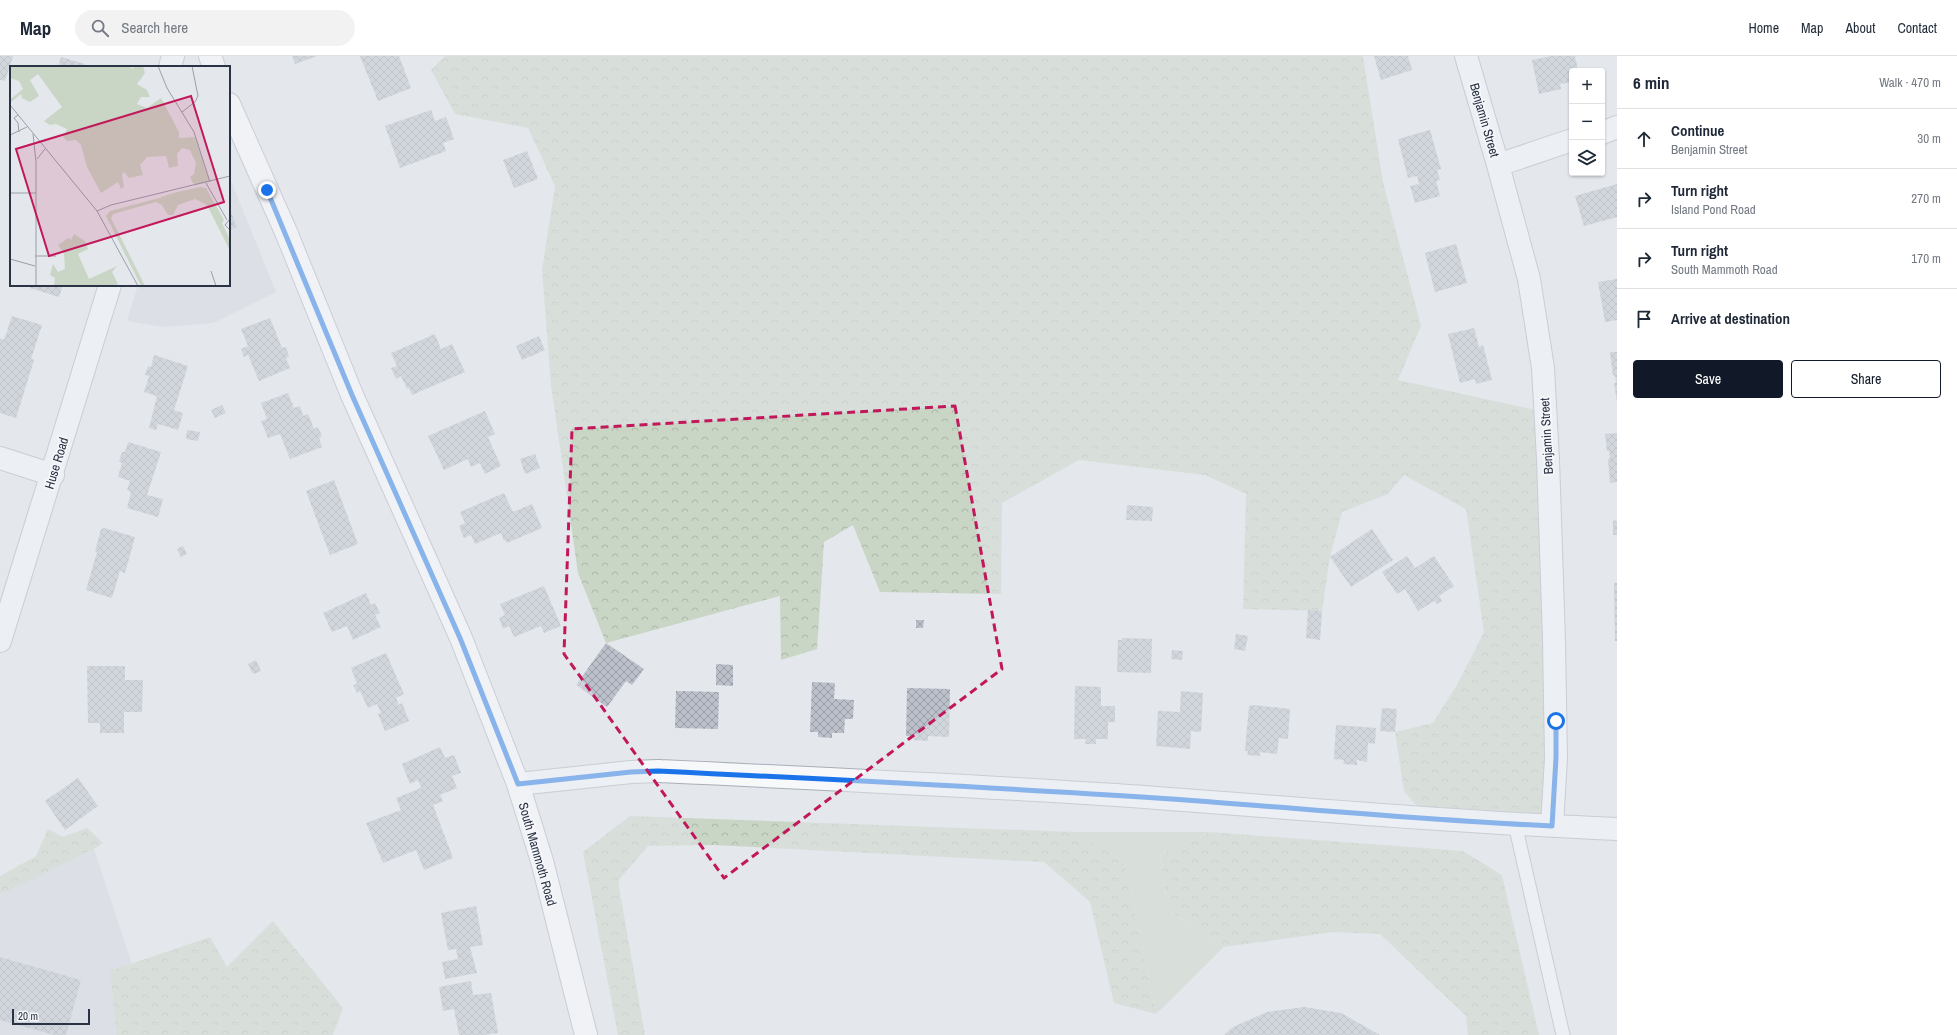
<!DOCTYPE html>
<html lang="en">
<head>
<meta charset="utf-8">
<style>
  :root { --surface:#fff; --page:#f2f2f3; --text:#1f2937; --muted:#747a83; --line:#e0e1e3; --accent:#111827 }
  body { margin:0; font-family:"Archivo Narrow",sans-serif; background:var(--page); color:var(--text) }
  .controls { position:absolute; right:12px; top:12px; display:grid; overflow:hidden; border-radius:4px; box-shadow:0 1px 3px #0004 }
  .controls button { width:36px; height:36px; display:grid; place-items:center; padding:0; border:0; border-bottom:1px solid var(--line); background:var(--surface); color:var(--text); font:20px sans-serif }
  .scale { position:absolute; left:12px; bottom:10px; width:78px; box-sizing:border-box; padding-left:4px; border:2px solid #2b3445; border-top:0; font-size:11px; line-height:14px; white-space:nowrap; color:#2b3445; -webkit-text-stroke:3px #f4f6f9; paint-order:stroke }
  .stop { position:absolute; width:12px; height:12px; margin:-9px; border:3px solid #1a73e8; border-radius:50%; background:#fff }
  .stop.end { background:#1a73e8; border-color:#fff; box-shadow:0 1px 4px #0008 }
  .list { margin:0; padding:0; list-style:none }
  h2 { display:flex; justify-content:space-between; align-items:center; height:52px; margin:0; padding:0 16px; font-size:17px }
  h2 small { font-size:13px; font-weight:400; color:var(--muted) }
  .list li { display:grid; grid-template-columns:26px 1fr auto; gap:12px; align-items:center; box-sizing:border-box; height:60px; padding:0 16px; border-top:1px solid var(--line) }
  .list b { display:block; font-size:15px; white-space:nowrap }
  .list p { margin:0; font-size:13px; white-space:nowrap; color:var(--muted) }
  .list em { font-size:13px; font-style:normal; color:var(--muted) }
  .actions { display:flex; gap:8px; padding:12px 16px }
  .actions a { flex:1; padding:9px 0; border:1px solid var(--accent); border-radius:4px; text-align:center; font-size:14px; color:var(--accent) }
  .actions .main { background:var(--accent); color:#fff }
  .icon { flex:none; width:22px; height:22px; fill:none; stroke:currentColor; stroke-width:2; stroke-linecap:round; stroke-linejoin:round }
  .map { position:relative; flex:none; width:1617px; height:979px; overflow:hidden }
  header { display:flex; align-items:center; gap:24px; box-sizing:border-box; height:56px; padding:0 20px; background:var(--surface); border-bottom:1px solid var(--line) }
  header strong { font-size:19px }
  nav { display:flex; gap:22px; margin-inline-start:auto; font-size:14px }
  .search { width:280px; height:36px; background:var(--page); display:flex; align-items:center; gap:10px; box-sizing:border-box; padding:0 14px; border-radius:22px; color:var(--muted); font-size:15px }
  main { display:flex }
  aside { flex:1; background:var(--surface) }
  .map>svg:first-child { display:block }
</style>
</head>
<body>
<header>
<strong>Map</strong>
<div class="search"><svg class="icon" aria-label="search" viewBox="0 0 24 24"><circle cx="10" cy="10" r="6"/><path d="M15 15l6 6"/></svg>Search here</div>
<nav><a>Home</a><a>Map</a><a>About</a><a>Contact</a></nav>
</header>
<main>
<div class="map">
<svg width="1617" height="979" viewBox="0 0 1617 979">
  <defs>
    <pattern id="forest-crowns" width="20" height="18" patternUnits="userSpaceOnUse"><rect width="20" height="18" fill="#c9d6c5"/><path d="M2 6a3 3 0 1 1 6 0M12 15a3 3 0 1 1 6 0" fill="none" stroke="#adb8ab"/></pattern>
    <pattern id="building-cross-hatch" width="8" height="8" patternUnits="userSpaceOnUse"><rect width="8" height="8" fill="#bbc0ca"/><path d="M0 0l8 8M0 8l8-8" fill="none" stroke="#989da6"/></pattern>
  </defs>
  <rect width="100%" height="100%" fill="#e4e7ec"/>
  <path fill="#d2d6de" d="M229,120l47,116 -63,31 -49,4 -37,-6 11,-36h91z
    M94,793l38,115 -22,8 6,63h-116v-140z"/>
  <path fill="#c9d6c5" d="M1076,776h134l-50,23 8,55 56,37 -68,67 -31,-152z"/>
  <path fill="url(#forest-crowns)" d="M445,0h918l20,126 38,144 -23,54 147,32 7,414 -124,-7 -24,-28 -9,-59 38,-9 25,-40 26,-51 -18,-123 -62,-34 -16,19 -46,18 -12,45 -8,54 -79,-2 3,-115 -41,-19 -126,-15 -77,43 -1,91 -121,-2 -27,-67 -29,17 -7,107 -36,11 -1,-64 -174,47 -28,-70 -27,-188 -9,-115 13,-84 -27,-58 -73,-14 -24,-44z
    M630,760l446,16 49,30 31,152 -42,-11 -24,-101 -46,-40 -330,-17 -66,1 -30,35 27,154h-27l-35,-183z
    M87,772l16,15 -9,6 -94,46v-19l36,-20 12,-27 15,8z
    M1210,776l253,19 39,24 37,160h-71l-2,-19 -86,-82 -47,-2 -109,15 -56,-37 -8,-55z
    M273,865l70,87 -10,27h-217l-6,-64 100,-34 17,30z"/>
  <path fill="url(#building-cross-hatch)" d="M0,0h13l-8,25 -5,-1z
    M292,0h25l-22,8z
    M360,0h39l12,32 -33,13z
    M1374,0h34l4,14 -31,10z
    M1551,0h24l3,15h-6v11l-12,2 1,5 -22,5 -7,-34z
    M61,1l24,7 -1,3h-26z
    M431,54l4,11 11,-4 8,22 -11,4 3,8 -46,17 -15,-42z
    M1430,74l11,39 -4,1 3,10 -4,1 4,15 -25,7 -5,-17 9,-2 -2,-8 -9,2 -10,-39z
    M527,95l11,28 -24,9 -11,-28z
    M1617,128v33l-33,9 -9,-30z
    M229,151l8,20 -8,3z
    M1456,188l11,39 -32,9 -10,-39z
    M1617,223v41l-12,2 -7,-40z
    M30,229h33l-4,12 -29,-9z
    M12,260l30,9 -11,34 3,1 -18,58 -16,-5v-75l4,2z
    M270,262l12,30 4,-1 3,10 -3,1 4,10 -31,13 -11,-26 -4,2 -3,-8 7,-3 -7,-17z
    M1474,272l5,19 4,-2 9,35 -16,4 -1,-5 -15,4 -12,-49z
    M435,278l6,15 11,-5 13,28 -53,23 -3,-7 -2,1 -6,-13 -5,3 -5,-11 6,-2 -6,-13z
    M539,280l6,14 -23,10 -6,-14z
    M1610,296h7v50l-3,-19h2l-1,-8 -2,1z
    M154,299l34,11 -14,44 9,3 -5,17 -20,-6 -2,6 -7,-2 8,-32 -13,-4 5,-16 -4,-1 3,-9 3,1z
    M288,337l6,15 6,-2 3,10 5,-2 6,15 4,-2 4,9 -3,2 3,9 -32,12 -10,-25 -12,4 -7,-17 6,-2 -6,-16z
    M222,349l4,8 -11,5 -4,-8z
    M485,355l10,23 -7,3 13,29 -16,8 -5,-11 -9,4 -3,-8 -24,11 -16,-34z
    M187,374l13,2 -2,9 -12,-2z
    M1617,377v49l-7,1 -2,-24 2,-1 -1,-7h-2l-2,-17z
    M128,386l33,10 -14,43 16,4 -5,18 -31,-9 4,-16 -4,-2 3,-9 -12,-4 4,-14 -3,-1 3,-10h3z
    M535,398l5,14 -15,6 -5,-15z
    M334,424l24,64 -28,11 -24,-64z
    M504,437l9,19 19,-8 10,24 -35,15 -1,-3 -2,1 -3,-8 -26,11 -4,-9 -7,3 -5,-12 6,-3 -5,-11z
    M1127,449l26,2 -1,14 -26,-1z
    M1613,464l4,1v14h-4z
    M104,472l31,9 -10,36 -5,-2 -8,27 -26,-8 11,-38 -2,-1 6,-22z
    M1372,473l21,31 -42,27 -21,-30z
    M183,490l4,8 -6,3 -4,-8z
    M1407,500l8,12 19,-12 20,30 -15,10 3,5 -5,3 -3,-3 -16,10 -13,-22 -8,5 -15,-22z
    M1614,527h3v58h-2z
    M544,530l17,40 -17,7 -3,-7 -27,11 -5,-11 -6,3 -4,-11 6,-3 -5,-11z
    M366,537l5,12 4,-2 5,10 -5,2 6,12 -28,13 -6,-14 -15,6 -9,-19z
    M1308,554l14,1 -2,29 -14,-2z
    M916,564h8l-1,8h-7z
    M1236,578l12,2 -3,15 -11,-2z
    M1122,582l30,1 -1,34 -34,-1 1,-32h4z
    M606,587l38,26 -12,16 -6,-4 -19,26 -31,-22z
    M1172,594l11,1 -1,9 -11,-1z
    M386,597l18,41 -8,4 3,7 3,-2 7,18 -24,10 -7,-17 3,-1 -4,-9 -9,4 -8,-17 -3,2 -4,-8 4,-1 -6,-16z
    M256,604l5,11 -8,3 -5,-10z
    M716,608l17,1v21l-17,-1z
    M87,610h38v14h18l-1,32h-18v21h-24v-10h-12z
    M812,626l23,1 -1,16 20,1 -1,19h-8l-1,14h-12v5l-14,-1v-5h-8z
    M1075,630l26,1v19h14v16h-7v17h-12v5h-11l1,-5h-12z
    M907,632l43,1 -1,48 -21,-1v5l-14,-1v-4h-8z
    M676,635l43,1 -1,37 -43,-1z
    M1181,635l22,2 -2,39 -10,-1 -1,18 -34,-3 2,-35 22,1z
    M1253,649l37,4 -2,30 -9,-1 -2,16 -17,-2v4l-13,-1 1,-4h-3l4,-45z
    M1382,652l15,1 -2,23 -15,-1z
    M1336,669l40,3 -1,16 -7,-1 -1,19 -10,-2v5l-14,-1 1,-4 -10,-1z
    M440,691l5,11 9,-3 7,18 -9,3 5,12 -17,7 3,6 -10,4 20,53 -29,12 -8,-20 -33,13 -17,-40 35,-13 -5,-12 25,-10 -3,-8 -8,4 -8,-20z
    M78,722l20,28 -33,24 -20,-29z
    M476,850l7,39 -13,2 7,26 -32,6 -3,-17 16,-3 -2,-10 -8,1 -7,-37z
    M0,901l81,23 -15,55h-12l-54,-15z
    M471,925l2,14 18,-2 7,40 -14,2h-25l-5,-26 -11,2 -4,-24z
    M1304,951l37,6 39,22h-156l9,-8 34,-15z"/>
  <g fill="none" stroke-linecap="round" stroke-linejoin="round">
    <g stroke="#a9aeb7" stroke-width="15">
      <path id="service" d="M1515,768l48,211"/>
    </g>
    <g stroke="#a9aeb7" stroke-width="24">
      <path id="minor" d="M1466,0l32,109 31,114 14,89 5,91 6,181 2,118 -4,68
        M1602,77l15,-6
        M1498,109l74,-25
        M0,402l53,17
        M518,728l113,-12 27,-1c152,7 305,14 458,24 167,12 334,27 501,34"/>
    </g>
    <g stroke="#a9aeb7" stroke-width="24">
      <path id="tertiary" d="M170,11l3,-11
        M0,585l110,-356"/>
    </g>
    <g stroke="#a9aeb7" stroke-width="24">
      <path id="secondary" d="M210,0l4,11
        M229,48l57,128 66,163 109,243 57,146 24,77 44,174"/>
    </g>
    <use href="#service" stroke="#f7f8fa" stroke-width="13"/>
    <use href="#minor" stroke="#f7f8fa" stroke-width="22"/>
    <use href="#tertiary" stroke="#f7f8fa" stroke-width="22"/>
    <use href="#secondary" stroke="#fff" stroke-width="22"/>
  </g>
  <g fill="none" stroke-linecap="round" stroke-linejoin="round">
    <path stroke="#1a73e8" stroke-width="5" d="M267,134l85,205 108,243 58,146 113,-12 27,-1c166,8 332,16 499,27 131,9 263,22 395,28l4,-68v-37"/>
  </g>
  <path d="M0 0H1617V979H0ZM955,350l47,263 -278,209 -160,-224 8,-225z" fill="#e4e7ec" fill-opacity=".55" fill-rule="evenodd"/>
  <path fill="none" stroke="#c2185b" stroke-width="3" stroke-dasharray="8 5" stroke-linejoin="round" d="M955,350l47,263 -278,209 -160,-224 8,-225z"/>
  <g text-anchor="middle" stroke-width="4" stroke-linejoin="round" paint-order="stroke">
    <g font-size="13" fill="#2b3445" stroke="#f4f6f9">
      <text transform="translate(1485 64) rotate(74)" y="5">Benjamin Street</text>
      <text transform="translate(1546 380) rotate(-93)" y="5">Benjamin Street</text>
      <text transform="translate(56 407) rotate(-73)" y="5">Huse Road</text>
      <text transform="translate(538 798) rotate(74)" y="5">South Mammoth Road</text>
    </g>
  </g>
  <g transform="translate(10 10)">
    <rect width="220" height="220" fill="#e4e7ec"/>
    <path d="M163,127l-5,5 3,5 7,2 -5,10 -8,-15 -6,-2z" fill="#c9d6c5"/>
    <path d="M0,0h121l1,3 3,-3h8l2,7 -8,11 10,6 3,7h-9l-4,7 10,4 14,-10 18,34v6l16,-1 15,45 -14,3 -3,-2 -3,-6 4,-3 2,-11 -6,-13 -8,-2 -5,6 1,12 -9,2 -3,-12 -19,1 -7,8 3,10 -14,3 -5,-6 -2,3 2,12 -3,2 -3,-7 -17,11 -14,-26 -6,-22 -5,-5 -9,1 -4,-4 4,-8 -11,-5 -6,1 -6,-4 18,-14 -24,-33 -8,6 9,16 -9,6 -8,-4 -1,-4 -10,8v-3l12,-10 -4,-8 -9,-3zM191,121l5,1 18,32 -2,3 8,17v17l-1,-8 -22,-44 -12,-6 -17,6 -7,-2 -3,-5 5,-5zM149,132l6,2 8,15h-5l-6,-10 -6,-3 -43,12 -2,4 34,68h-4l-35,-70 4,-5zM64,168l11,7 3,8 -10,5 11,25 28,-13 -5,6 6,12 -4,2h-60l1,-8 -5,-3 3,-11 5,8 7,-3 -1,-15 -6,-9 10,-7 3,2z" fill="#c9d6c5"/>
    <path fill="none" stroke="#9a9fa9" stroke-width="1" d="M148,0l9,22 27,44 16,50M0,39l87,106 41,75M172,46l13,-10 3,-6 -6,-30M8,49l-4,3 4,5 1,9M23,68l3,28v124M0,69l17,-8M27,93l8,-10M196,117l21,37M0,127h26M87,145l14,-6 119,-29M220,153l-5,6 5,5M25,190h21M0,193l25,7M201,205l5,15"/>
    <path fill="#c2185b" fill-opacity="0.15" stroke="#c2185b" stroke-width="2" d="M181,30l33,106 -175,54 -33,-107z"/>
    <rect width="220" height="220" fill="none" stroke="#2b3445" stroke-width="2"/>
  </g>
</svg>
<div class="controls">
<button>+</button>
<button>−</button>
<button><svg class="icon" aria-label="layers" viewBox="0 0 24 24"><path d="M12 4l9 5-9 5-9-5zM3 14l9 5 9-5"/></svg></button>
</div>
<div class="scale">20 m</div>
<div class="stop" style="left:1556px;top:665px"></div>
<div class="stop end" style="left:267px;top:134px"></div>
</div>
<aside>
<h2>6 min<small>Walk · 470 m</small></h2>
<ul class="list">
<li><svg class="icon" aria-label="ahead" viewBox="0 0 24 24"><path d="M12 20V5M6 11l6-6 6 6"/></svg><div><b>Continue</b><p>Benjamin Street</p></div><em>30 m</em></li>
<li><svg class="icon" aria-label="right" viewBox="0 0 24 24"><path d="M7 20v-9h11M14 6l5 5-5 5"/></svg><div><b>Turn right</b><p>Island Pond Road</p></div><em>270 m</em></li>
<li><svg class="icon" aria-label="right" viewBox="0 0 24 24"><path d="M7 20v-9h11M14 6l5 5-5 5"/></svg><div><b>Turn right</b><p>South Mammoth Road</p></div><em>170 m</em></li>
<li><svg class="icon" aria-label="arrive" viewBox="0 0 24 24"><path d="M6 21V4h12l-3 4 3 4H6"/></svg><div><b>Arrive at destination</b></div></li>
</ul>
<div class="actions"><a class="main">Save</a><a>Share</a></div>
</aside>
</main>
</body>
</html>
